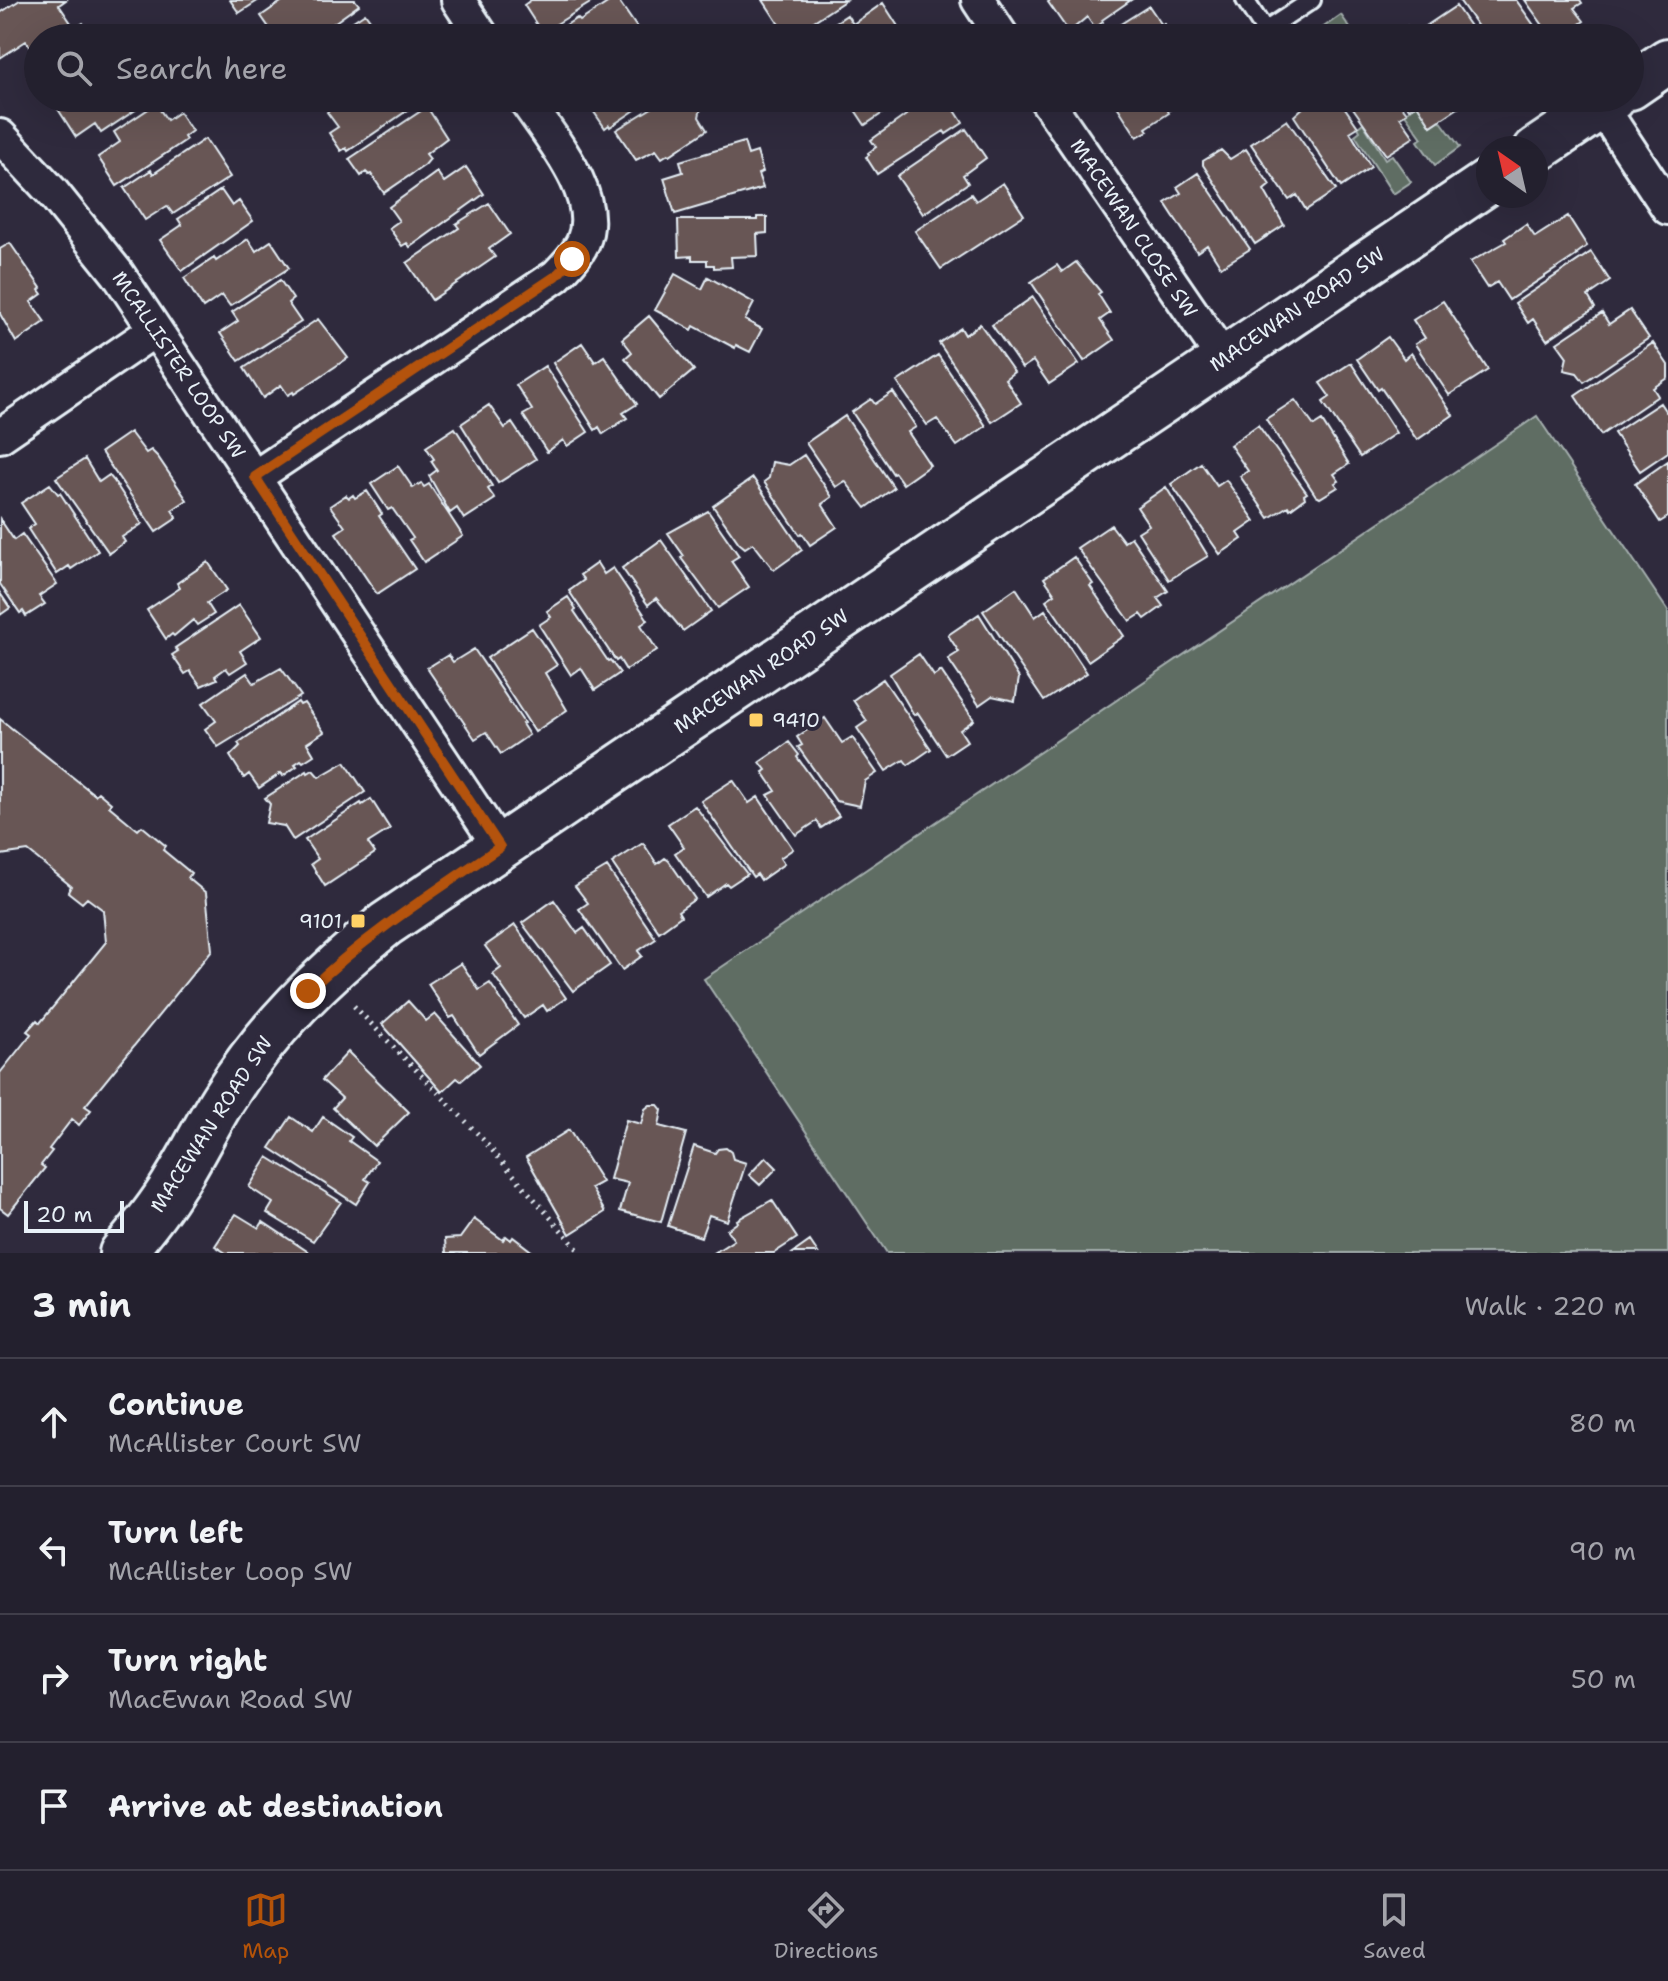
<!DOCTYPE html>
<html lang="en">
<head>
<meta charset="utf-8">
<style>
  :root { --surface:#23202e; --page:#2b2836; --text:#f1f3f6; --muted:#a3a3aa; --line:#403e4a; --accent:#b45309 }
  body { margin:0; font-family:"Shantell Sans",sans-serif; background:var(--page); color:var(--text) }
  .compass { position:absolute; left:1476px; top:136px; width:72px; height:72px; border-radius:50%; background:var(--surface); box-shadow:0 8px 32px #0002; rotate:326deg }
  .scale { position:absolute; left:24px; bottom:20px; width:100px; box-sizing:border-box; padding-left:8px; border:4px solid #e8f1f8; border-top:0; font-size:22px; line-height:28px; white-space:nowrap; color:#e8f1f8; -webkit-text-stroke:6px #2f2a3d; paint-order:stroke }
  .stop { position:absolute; width:24px; height:24px; margin:-18px; border:6px solid #b45309; border-radius:50%; background:#fff }
  .stop.end { background:#b45309; border-color:#fff; box-shadow:0 2px 8px #0008 }
  .list { margin:0; padding:0; list-style:none }
  h2 { display:flex; justify-content:space-between; align-items:center; height:104px; margin:0; padding:0 32px; font-size:34px }
  h2 small { font-size:26px; font-weight:400; color:var(--muted) }
  .list li { display:grid; grid-template-columns:52px 1fr auto; gap:24px; align-items:center; box-sizing:border-box; height:128px; padding:0 32px; border-top:2px solid var(--line) }
  .list b { display:block; font-size:30px; white-space:nowrap }
  .list p { margin:0; font-size:26px; white-space:nowrap; color:var(--muted) }
  .list em { font-size:26px; font-style:normal; color:var(--muted) }
  .icon { flex:none; width:44px; height:44px; fill:none; stroke:currentColor; stroke-width:2; stroke-linecap:round; stroke-linejoin:round }
  .map { position:relative; flex:none; width:1668px; height:1253px; overflow:hidden }
  .search { position:absolute; background:var(--surface); box-shadow:0 8px 32px #0002; left:24px; right:24px; top:24px; height:88px; display:flex; align-items:center; gap:20px; box-sizing:border-box; padding:0 28px; border-radius:44px; color:var(--muted); font-size:30px }
  .sheet { height:616px; background:var(--surface) }
  nav { display:flex; justify-content:space-around; align-items:center; box-sizing:border-box; height:112px; border-top:2px solid var(--line); background:var(--surface); font-size:22px; color:var(--muted) }
  nav a { display:grid; justify-items:center; gap:4px }
  nav .on { color:var(--accent) }
  .map>svg:first-child { display:block }
</style>
</head>
<body>
<div class="map">
<svg width="1668" height="1253" viewBox="0 0 1668 1253">
  <rect width="100%" height="100%" fill="#2f2a3d"/>
  <filter id="ink" filterUnits="userSpaceOnUse"><feTurbulence type="fractalNoise" baseFrequency=".0125" numOctaves="2"/><feDisplacementMap in="SourceGraphic" scale="16" xChannelSelector="R" yChannelSelector="G"/><feConvolveMatrix kernelMatrix="1 2 1 2 8 2 1 2 1" color-interpolation-filters="sRGB"/></filter>
  <g filter="url(#ink)">
    <path fill="#5f6d64" stroke="#a4afae" stroke-width="2" d="M1341,15l16,23h-49z
      M1417,104l14,22 9,-6 20,27 -25,18 -17,-24 4,-3 -17,-24z
      M1363,123l22,36 7,-4 19,27 -18,12 -38,-59 5,-4 -2,-4z
      M1537,416l131,195v642h-781l-183,-274z"/>
    <path fill="#675655" stroke="#e8f1f8" stroke-width="2" d="M20,0h46l-7,5 12,18 -22,15h-11v7l-6,4 -6,-8 -26,17v-45z
      M230,0h29l-20,13z
      M284,0h71l4,5 -46,33h-44l-4,-6 5,-3 -9,-13z
      M531,0h64l-53,33 -18,-28z
      M612,0h6l24,35 -5,3h-91l31,-20 3,3z
      M763,0h83l-58,38z
      M1051,0h80l-29,20 1,2 -8,6 -8,-11 -18,15 -21,-30z
      M1459,0h57l27,38h-57z
      M1525,0h55l2,3 -8,5 10,13 -24,17h-8z
      M883,3l20,31 -7,4h-84l35,-23 6,9z
      M1149,6l13,19 2,-2 10,15h-68l4,-3 -2,-3z
      M1456,6l22,32h-52l-6,-8z
      M365,13l18,25h-55z
      M83,23l11,15h-33z
      M1407,26l8,12h-26z
      M38,67v25l-11,-17z
      M67,98h80l2,3 -48,32 -6,-9 -19,13 -20,-31z
      M341,98h82l1,1 -76,52 -2,-3 -5,3 -12,-18 9,-6 -11,-15z
      M653,98l-43,29 -1,-2 -4,3 -20,-29z
      M668,98h35l-4,19 8,13 -37,25 -2,-1 -6,4 -6,-8 -20,10 -20,-30z
      M847,98h58l-40,27z
      M930,98h17l16,25 -17,11 -2,-3 -67,43 -11,-17 3,-2 -1,-2 8,-6 -5,-7z
      M1126,98h63l-21,13 1,2 -23,15 2,3 -11,6 -20,-31z
      M1320,98h18l20,29 -8,5 21,35 -30,20 -47,-71 14,-13h5z
      M1346,98h50l11,15 -7,4 14,20 -28,18z
      M1402,98h53l6,8 -30,20 -14,-22 -8,5z
      M156,104l11,16 12,-8 13,19 -8,6 2,3 -69,46 -19,-29 22,-15 -6,-10z
      M427,107l20,31 -21,16 4,5 -5,6 -41,28 -13,-19 -2,1 -3,-3 -5,4 -12,-17z
      M1287,120l49,70 -30,20 -9,-15 -8,5 -38,-56z
      M966,129l20,29 -23,17 5,8 -45,31 -26,-38z
      M205,139l25,38 -57,37 -6,-8 -22,14 -21,-32 27,-18 2,4z
      M744,142l4,13 9,-3 6,20 -5,2 5,14 -88,26 -11,-36 19,-6 -3,-11z
      M1246,149l24,36 -6,5 20,35 -29,19 -52,-79v-4l18,-11 9,9z
      M466,167l18,27 -74,53 -3,-4 -5,3 -13,-18 10,-7 -10,-14 48,-35 7,10z
      M1198,173l52,76 -29,18 -14,-22 -10,7 -32,-49 16,-10 -4,-6z
      M1003,183l21,32 -83,54 -26,-38 56,-37 5,7z
      M221,190l11,16 7,-5 14,20 -71,50 -22,-31 22,-15 -4,-6z
      M489,203l21,31 -21,15 6,8 -63,43 -25,-37 52,-35 -3,-4z
      M1568,216l19,30 -11,8 1,1 -68,45 -12,-18 -10,6 -17,-26 36,-20 -2,-3 22,-15 9,13z
      M757,217h10v16l-10,1 1,22 -27,1 1,10 -18,1v-3h-7v-5h-15v-4l-13,1 -1,-37h79z
      M248,239l8,12 15,-10 18,27 -59,38 -8,-11 -19,13 -19,-30 30,-20 2,3z
      M10,243l31,45 -2,2 3,4 -11,8 14,20 -29,20 -16,-28v-65z
      M1591,252l19,29 -22,15 7,12 -48,32 -14,-21 -5,4 -13,-20z
      M1076,262l25,30 -3,2 12,19 -10,7 14,20 -30,21 -53,-79 26,-17 5,7z
      M675,274l27,15 6,-12 46,26 -9,17 17,9 -12,23 -14,-7 -1,3 -41,-22 -2,4 -37,-20z
      M280,280l13,19 -5,4 13,19 -62,39 -19,-28 18,-12 -6,-9z
      M1033,297l46,67 -30,20 -16,-23 -11,7 -30,-43z
      M1443,301l45,69 -39,25 -34,-51 10,-6 -12,-18z
      M1630,310l19,28 -65,44 -7,-9 -13,-3 3,-13 -10,-14 45,-30 7,11z
      M649,316l45,54 -35,29 -34,-41 7,-6 -10,-13z
      M318,319l30,39 -54,36 -1,-2 -5,3 -7,-10 -18,13 -19,-30z
      M980,324l34,48 -9,7 16,24 -29,19 -53,-79 22,-15 4,7z
      M1388,337l16,22 7,-6 42,62 -36,25 -36,-52 -3,2 -21,-31z
      M582,343l13,19 9,-6 33,48 -14,9 4,5 -24,16 -4,-7 -4,3 -42,-67z
      M1653,343l15,22v13l-15,10 5,8 -57,39 -26,-39z
      M938,355l48,71 -29,20 -20,-27 -10,6 -30,-43z
      M1351,363l45,70 -36,24 -37,-55 7,-5 -10,-14z
      M545,366l43,66 -21,14 -4,-6 -16,12 -24,-37 9,-5 -16,-25z
      M893,392l23,35 -8,5 22,33 -27,19 -8,-11 -2,1 -41,-62 19,-13 4,5z
      M1295,400l19,26 8,-5 27,43 -15,10 5,7 -4,2 3,4 -18,11 -4,-2 -50,-77z
      M1660,403l6,9 2,-1v41l-28,19 -26,-38z
      M489,405l16,23 7,-5 24,36 -38,24 -37,-59z
      M845,416l49,72 -28,20 -21,-27 -9,6 -30,-44z
      M1258,425l49,68 -3,2 1,3 -15,11 -2,-3 -19,12 -29,-42 8,-5 -18,-26z
      M455,428l37,58 -4,3 7,10 -31,20 -7,-11 -7,5 -21,-37 8,-6 -6,-9 3,-2 -8,-12z
      M130,432l16,21 5,-3 7,7 29,43 -15,10 5,8 -21,14 -55,-80z
      M804,455l28,42 -10,7 15,23 -27,18 -8,-12 -2,2 -36,-53 5,-4 3,-16 17,3z
      M85,459l14,23 10,-7 5,6 28,43 -20,13 3,5 -16,11 -53,-75z
      M1668,461v56l-8,5 -25,-38z
      M1201,463l16,23 9,-6 29,41 -17,12 4,6 -22,15 -49,-70z
      M398,466l15,22 8,-5 3,4 5,-3 34,52 -39,26 -15,-22 4,-2 -21,-30 -4,2 -17,-26z
      M753,478l49,72 -28,20 -21,-27 -8,5 -6,-5 -26,-37z
      M50,484l8,10 2,-1 38,58 -27,18 -2,-3 -12,8 -29,-45 7,-5 -14,-21z
      M1166,487l42,69 -39,24 -31,-48 11,-7 -12,-18z
      M367,491l15,23 -3,2 36,53 -38,25 -41,-61 9,-6 -15,-21 16,-11 3,3 4,-3 2,3z
      M708,511l31,45 -8,5 18,26 -31,21 -37,-50 3,-2 -16,-23z
      M0,519l14,21 8,-6 35,50 -18,12 6,8 -19,12 -3,-5 -3,2 -20,-29z
      M1111,525l13,17 7,-5 37,54 -11,7 6,8 -18,13 -4,-5 -11,7 -53,-73z
      M661,540l50,71 -28,20 -27,-33 -8,7 -26,-37z
      M1074,557l19,27 -3,2 34,50 -36,25 -42,-61 9,-6 -11,-16z
      M208,562l19,28 -20,13 7,11 -17,11 -4,-5 -19,16 -2,-2 -6,5 -19,-29 33,-22 -3,-5z
      M597,563l7,11 9,-6 35,52 -7,5 16,25 -31,20 -7,-11 -3,2 -47,-70 15,-11 -4,-5z
      M1016,588l19,29 10,-7 42,63 -43,28 -61,-90z
      M0,593l10,15 -10,7z
      M568,597l8,12 -2,2 34,50 2,-1 10,13 -25,17 -14,-22 -10,7 -32,-50 12,-8 -4,-6z
      M239,605l22,32 -21,14 7,11 -17,11 -4,-5 -11,8 2,3 -16,7 -11,-15 -5,3 -13,-19 6,-4 -3,-3z
      M979,614l40,64 -4,23 -23,-5 -13,9 -31,-46 11,-7 -11,-17z
      M532,628l25,37 -12,8 22,37 -32,22 -48,-74z
      M474,649l50,74 -2,1 7,11 -28,19 -15,-22 -11,7 -48,-71 21,-13 5,7z
      M919,654l15,22 7,-5 33,49 -14,10 7,11 -21,14 -28,-42 -4,2 -24,-41z
      M281,668l20,28 -83,51 -13,-18 11,-8 -13,-18 44,-30 7,10z
      M883,679l48,70 -23,16 -4,-5 -18,11 -29,-43 10,-7 -14,-21z
      M298,702l2,3 4,-2 20,29 -17,11 7,12 -11,7 -2,-2 -6,4 2,2 -14,10 -2,-3 -22,15 -10,-14 -5,4 -14,-22 10,-10 -2,-3z
      M825,718l17,25 10,-6 25,36 -12,8 -5,25 -24,-5 -38,-54 4,-2 -5,-8z
      M0,719l95,76 3,-3 13,11 -2,3 29,24 4,-4 24,20 -3,4 28,23 -3,5 18,15 6,57 -127,156 6,4 -12,15 -7,-6 -23,30 3,2 -11,14 4,3 -37,46 -8,-6v-135l31,-39 -4,-3 10,-11 3,3 66,-81 -3,-32 -16,-12 -5,5 -14,-11 3,-6 -43,-35 -28,4z
      M789,742l10,13 -2,2 42,59 -18,12 -4,-7 -21,14 -28,-40 8,-4 -13,-19 3,-2 -6,-8z
      M345,762l20,30 -72,48 -9,-14 -18,-3 4,-19 -5,-6 42,-27 1,2 5,-3 6,7z
      M733,780l16,23 9,-6 35,52 -13,9 4,6 -23,16 -4,-6 -4,3 -52,-76z
      M371,799l19,30 -22,14 7,10 -50,33 -14,-22 7,-5 -13,-19 56,-37 1,2z
      M695,806l52,68 -18,12 -3,-3 -20,14 -31,-44 9,-6 -16,-23z
      M643,843l14,21 8,-6 4,3 26,38 -17,12 3,5 -22,16 -47,-69z
      M607,867l49,72 -18,12 4,5 -20,14 -43,-61 9,-6 -13,-17z
      M554,900l23,33 7,-5 26,37 -37,26 -51,-68z
      M515,925l51,73 -19,13 -4,-6 -19,13 -31,-44 8,-6 -16,-22z
      M461,963l18,27 11,-7 28,42 -39,29 -25,-38 -4,2 -22,-34z
      M408,1001l18,20 9,-7 45,51 -19,16 -4,-3 -15,14 -60,-68z
      M348,1052l61,60 -35,34 -41,-38 9,-10 -20,-18z
      M650,1105h8l4,5 -3,16 27,7 -25,89 -41,-11 8,-28 -18,-4 16,-59 15,4 4,-15z
      M291,1117l22,15 10,-15 29,20 -3,4 28,20 -12,18 5,3 -14,22 -86,-56z
      M569,1130l33,52 -11,6 14,24 -35,22 -44,-77z
      M694,1146l21,7 3,-4 8,-1 5,4 2,7 13,4 -19,58 -18,-6 -8,22 -33,-11z
      M268,1157l73,45 -28,39 -46,-28 6,-10 -24,-16z
      M766,1157l11,11 -17,17 -11,-10z
      M772,1200l25,38 -23,15h-60l20,-13 -7,-10 11,-8 -1,-2z
      M236,1214l23,14 4,-6 47,31h-84l-11,-7z
      M474,1219l29,21 3,-4 5,4 2,-3 21,16h-88l-1,-14 15,-1z
      M810,1241l8,12h-25z"/>
    <g fill="none" stroke-linecap="round" stroke-linejoin="round">
      <g stroke="#e8f1f8" stroke-width="22">
        <path id="lane" d="M1245,0l20,31 47,-31"/>
      </g>
      <g stroke="#e8f1f8" stroke-width="38">
        <path id="street" d="M458,0l25,38
          M978,0l25,38
          M1045,98l178,260
          M1601,106l67,102
          M0,136l53,57 65,81 382,573
          M0,436l155,-106
          M255,477l301,-201c10,-10 21,-21 27,-34 20,-46 -35,-108 -59,-144"/>
      </g>
      <g stroke="#e8f1f8" stroke-width="50">
        <path id="secondary" d="M1630,87l38,-26
          M1536,150l77,-52
          M122,1253c19,-22 37,-44 52,-69 18,-28 32,-58 49,-85 44,-70 99,-124 163,-175l1102,-742"/>
      </g>
      <path stroke="#e8f1f8" stroke-width="5" stroke-dasharray="2 6" stroke-linecap="butt" d="M354,1006l125,129 102,118"/>
      <use href="#lane" stroke="#2f2a3d" stroke-width="16"/>
      <use href="#street" stroke="#2f2a3d" stroke-width="32"/>
      <use href="#secondary" stroke="#2f2a3d" stroke-width="44"/>
    </g>
  </g>
  <g fill="none" stroke-linecap="round" stroke-linejoin="round" filter="url(#ink)">
    <path stroke="#b45309" stroke-width="10" d="M308,991c58,-56 126,-99 192,-144l-245,-370 301,-201 16,-17"/>
  </g>
  <g fill="#ffd166" stroke="#2f2a3d" stroke-width="3">
    <rect x="748" y="712" width="16" height="16" rx="4"/>
    <rect x="350" y="913" width="16" height="16" rx="4"/>
  </g>
  <g text-anchor="middle" stroke-width="8" stroke-linejoin="round" paint-order="stroke">
    <g font-size="20" fill="#e8f1f8" stroke="#2f2a3d">
      <text transform="translate(1134 228) rotate(56)" y="7">MACEWAN CLOSE SW</text>
      <text transform="translate(1297 309) rotate(-34)" y="7">MACEWAN ROAD SW</text>
      <text transform="translate(179 365) rotate(56)" y="7">MCALLISTER LOOP SW</text>
      <text transform="translate(761 671) rotate(-34)" y="7">MACEWAN ROAD SW</text>
      <text transform="translate(211 1124) rotate(-57)" y="7">MACEWAN ROAD SW</text>
    </g>
    <g font-size="20" fill="#e8f1f8" stroke="#2f2a3d" text-anchor="start">
      <text x="772" y="727">9410</text>
      <text x="342" y="928" text-anchor="end">9101</text>
    </g>
  </g>
</svg>
<svg class="compass" viewBox="-18 -18 36 36"><path d="M0-13l5 13h-10z" fill="#e53935"/><path d="M0 13l5-13h-10z" fill="#a3a3aa"/></svg>
<div class="scale">20 m</div>
<div class="stop" style="left:572px;top:259px"></div>
<div class="stop end" style="left:308px;top:991px"></div>
<div class="search"><svg class="icon" aria-label="search" viewBox="0 0 24 24"><circle cx="10" cy="10" r="6"/><path d="M15 15l6 6"/></svg>Search here</div>
</div>
<section class="sheet">
<h2>3 min<small>Walk · 220 m</small></h2>
<ul class="list">
<li><svg class="icon" aria-label="ahead" viewBox="0 0 24 24"><path d="M12 20V5M6 11l6-6 6 6"/></svg><div><b>Continue</b><p>McAllister Court SW</p></div><em>80 m</em></li>
<li><svg class="icon" aria-label="left" viewBox="0 0 24 24"><path d="M17 20v-9H6M10 6l-5 5 5 5"/></svg><div><b>Turn left</b><p>McAllister Loop SW</p></div><em>90 m</em></li>
<li><svg class="icon" aria-label="right" viewBox="0 0 24 24"><path d="M7 20v-9h11M14 6l5 5-5 5"/></svg><div><b>Turn right</b><p>MacEwan Road SW</p></div><em>50 m</em></li>
<li><svg class="icon" aria-label="arrive" viewBox="0 0 24 24"><path d="M6 21V4h12l-3 4 3 4H6"/></svg><div><b>Arrive at destination</b></div></li>
</ul>
</section>
<nav>
<a class="on"><svg class="icon" aria-label="map" viewBox="0 0 24 24"><path d="M3 6l6-2 6 2 6-2v14l-6 2-6-2-6 2zM9 4v14M15 6v14"/></svg>Map</a>
<a><svg class="icon" aria-label="directions" viewBox="0 0 24 24"><path d="M12 3l9 9-9 9-9-9zM9 14v-3h6M13 9l2 2-2 2"/></svg>Directions</a>
<a><svg class="icon" aria-label="saved" viewBox="0 0 24 24"><path d="M7 4h10v16l-5-4-5 4z"/></svg>Saved</a>
</nav>
</body>
</html>
